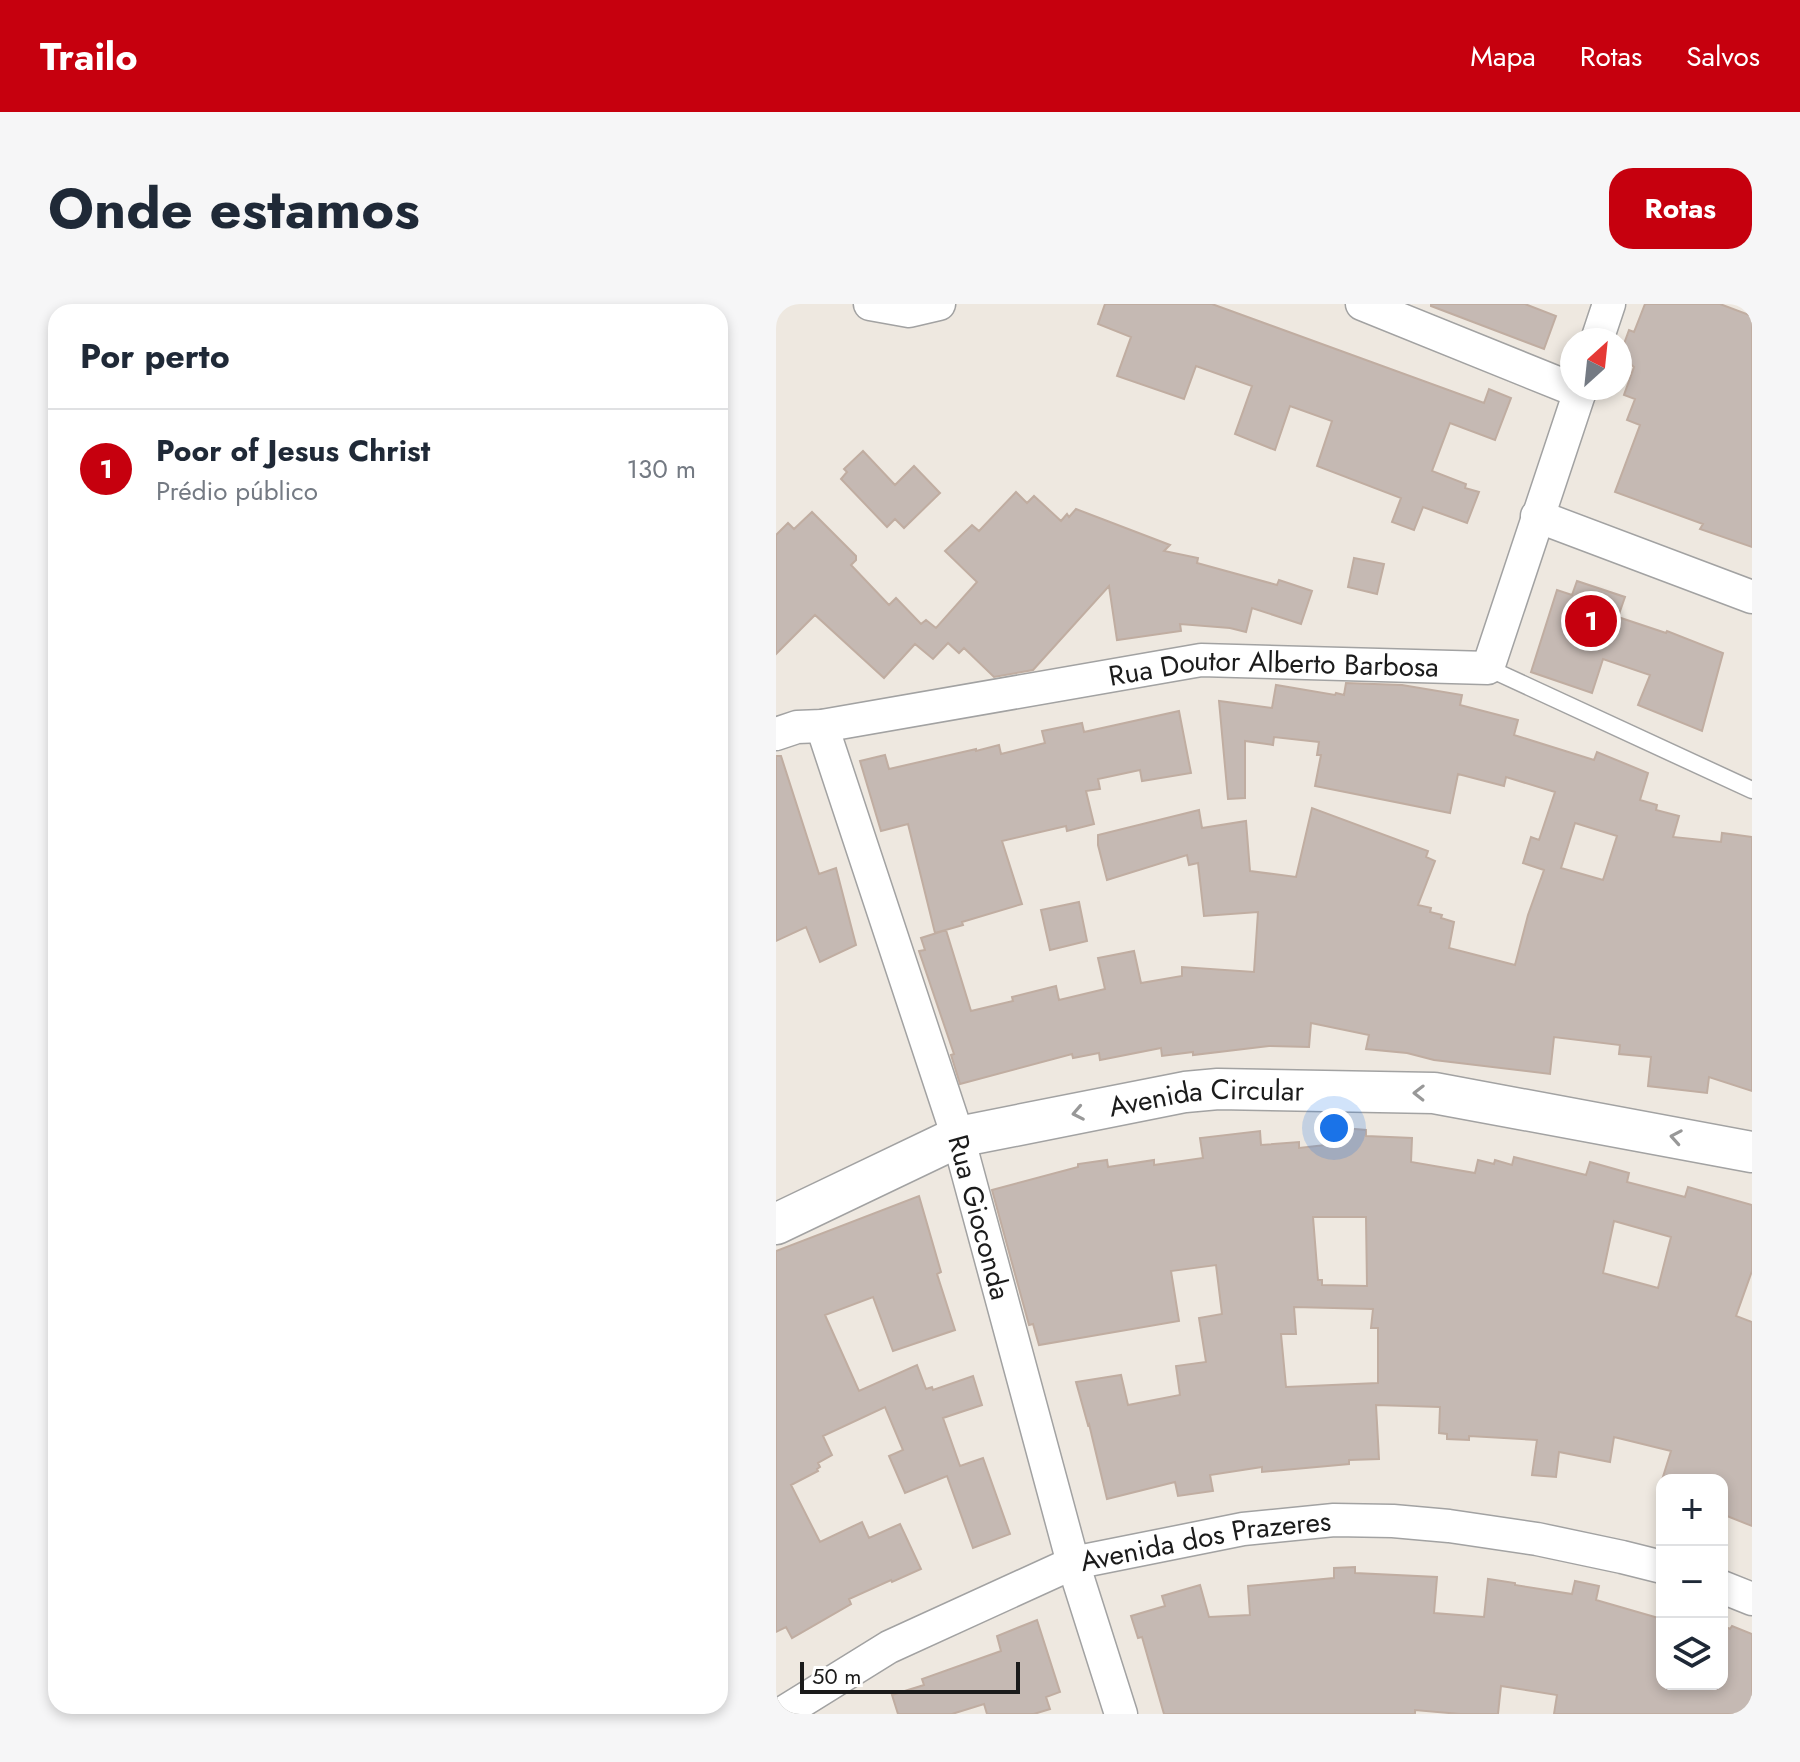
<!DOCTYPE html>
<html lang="pt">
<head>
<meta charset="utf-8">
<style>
  :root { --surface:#fff; --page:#f6f6f7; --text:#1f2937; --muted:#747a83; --line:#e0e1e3; --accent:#c6000e }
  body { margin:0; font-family:Jost,sans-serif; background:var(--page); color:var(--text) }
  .controls { position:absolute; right:24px; bottom:24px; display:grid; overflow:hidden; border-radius:16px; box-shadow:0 4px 12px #0003 }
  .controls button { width:72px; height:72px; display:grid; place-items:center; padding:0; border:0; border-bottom:2px solid var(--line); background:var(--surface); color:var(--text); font:40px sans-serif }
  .compass { position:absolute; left:784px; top:24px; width:72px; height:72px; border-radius:50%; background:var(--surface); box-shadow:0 4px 12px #0003; rotate:27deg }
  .scale { position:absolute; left:24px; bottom:20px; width:220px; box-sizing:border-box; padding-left:8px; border:4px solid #1b1b1b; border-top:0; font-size:22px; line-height:28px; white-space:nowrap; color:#1b1b1b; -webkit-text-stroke:6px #fff; paint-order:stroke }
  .you { position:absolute; left:558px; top:824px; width:28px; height:28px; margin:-20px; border:6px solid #fff; border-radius:50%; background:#1a73e8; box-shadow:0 0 0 12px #1a73e833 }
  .badge { display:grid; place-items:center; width:52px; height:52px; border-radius:50%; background:var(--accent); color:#fff; font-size:26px; font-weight:700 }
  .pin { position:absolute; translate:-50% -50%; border:4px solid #fff; box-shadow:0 2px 8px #0006 }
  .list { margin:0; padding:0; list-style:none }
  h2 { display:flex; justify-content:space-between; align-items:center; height:104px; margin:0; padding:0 32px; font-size:34px }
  h2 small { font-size:26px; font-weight:400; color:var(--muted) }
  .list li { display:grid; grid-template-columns:52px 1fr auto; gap:24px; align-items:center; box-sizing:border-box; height:120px; padding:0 32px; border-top:2px solid var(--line) }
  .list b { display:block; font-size:30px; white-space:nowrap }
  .list p { margin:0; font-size:26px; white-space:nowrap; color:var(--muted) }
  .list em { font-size:26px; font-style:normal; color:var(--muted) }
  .icon { flex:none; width:44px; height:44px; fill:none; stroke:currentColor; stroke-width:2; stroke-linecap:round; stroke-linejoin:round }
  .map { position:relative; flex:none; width:976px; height:1410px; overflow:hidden; border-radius:24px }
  header { display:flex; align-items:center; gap:48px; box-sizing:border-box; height:112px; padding:0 40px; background:var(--accent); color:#fff }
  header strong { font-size:38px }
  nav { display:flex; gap:44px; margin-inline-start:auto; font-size:28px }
  .intro { display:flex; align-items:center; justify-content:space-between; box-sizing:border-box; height:192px; padding:0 48px }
  h1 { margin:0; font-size:56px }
  .button { padding:20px 36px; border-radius:24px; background:var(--accent); color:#fff; font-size:28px; font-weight:700 }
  main { display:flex; gap:48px; padding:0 48px }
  aside { flex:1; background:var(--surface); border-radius:24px; box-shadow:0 4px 12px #0003 }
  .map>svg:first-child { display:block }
</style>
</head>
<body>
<header>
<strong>Trailo</strong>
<nav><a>Mapa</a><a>Rotas</a><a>Salvos</a></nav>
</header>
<div class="intro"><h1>Onde estamos</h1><a class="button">Rotas</a></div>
<main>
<aside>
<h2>Por perto<small></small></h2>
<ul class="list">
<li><span class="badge">1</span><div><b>Poor of Jesus Christ</b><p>Prédio público</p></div><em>130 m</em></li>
</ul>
</aside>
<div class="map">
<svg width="976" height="1410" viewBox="0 0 976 1410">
  <rect width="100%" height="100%" fill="#eee8e0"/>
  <path fill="#c5b9b3" stroke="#c0ada1" stroke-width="2" fill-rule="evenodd" d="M329,0h107l272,99 5,-14 22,9 -16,42 -45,-17 -18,48 34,13 -1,4 14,4 -12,31 -44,-16 -9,23 -22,-8 9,-24 -84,-32 15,-45 -42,-15 -15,44 -40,-16 17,-48 -56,-20 -12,33 -67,-23 14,-39 -33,-13z
    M655,0h94l31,12 -12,33 -113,-43z
    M869,0h75l32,12v231l-52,-18 3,-5 -88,-32 25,-67 -13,-5 8,-21 -11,-4 10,-28 -14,-12 9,-25 5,2z
    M87,147l32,34 19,-19 26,27 -36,35 -9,-9 -8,8 -46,-48 6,-7 -3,-3z
    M240,188l11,11 7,-7 27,25 6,-7 2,3 7,-8 94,36 -6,6 34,7 -1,5 80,22 2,-5 33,11 -11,33 -49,-16 -6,24 -16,-4 -50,-4 1,7 -64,9 -8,-54 -76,84 -39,7 -30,-29 -5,5 -11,-10 -15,16 -18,-15 -31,34 -69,-63 -39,39v-119l12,-12 6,6 18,-17 44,44v4l-5,5 38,40 7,-7 25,26 5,-4 10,8 41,-46 -32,-31 27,-26 7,6z
    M578,254l30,6 -7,30 -29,-7z
    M801,277l48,16 -7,20 48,16 1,-2 56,22 -21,78 -64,-26 12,-30 -47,-16 -11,34 -61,-21 26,-82 15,5z
    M570,379l56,2 60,10 -2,10 58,15 -4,15 80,25 3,-8 51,21 -8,27 17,5 -1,5 23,6 -6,21 48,5 1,-9 30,4v254l-43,-14 -2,16 -59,-7 3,-29 -32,-3 1,-9 -66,-8 -4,37 -116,-14 -27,-7 -41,-4 3,-14 -58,-12 -2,24 -40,-1 -76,9v-3l-31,4 -1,-8 -61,12 -1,-7 -26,5 -1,-4 -112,30 -9,-29 3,-1 -35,-103 6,-1 -4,-12 25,-8 25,81 42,-10 -1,-4 44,-11 3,14 46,-11 -7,-31 36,-7 7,32 41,-7v-9l72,5 4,-60 -54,4 -6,-53 -9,2 -2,-10 -80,25 -9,-35v-10l101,-25 3,18 44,-7 4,50 46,6 16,-69 116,43 -2,6 9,4 -17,44 13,3 -1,4 12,3 -1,3 13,4 -5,26 66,17 13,-50 16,-45 -21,-7 8,-26 8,3 16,-48 -49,-15 -2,9 -46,-12 -8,39 -135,-27 6,-31h-4l2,-13 -45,-5 -1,8 -28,-4v57l-17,1 -9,-98 53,7 4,-23 59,10 1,-2 8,2zM799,519l42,13 -14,44 -42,-12z
    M403,407l12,62 -49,8 -2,-11 -42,9 2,10 -14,2 8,33 -27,7 -1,-5 -64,15 20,63 -60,18 1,3 -28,8 -27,-109 -27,7 -21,-70 25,-6 4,14 87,-20v2l23,-6 2,9 44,-11 -3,-12 40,-8 2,9z
    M0,452h5l38,118 17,-6 20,77 -36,17 -14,-35 -30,14z
    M303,598l8,39 -37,9 -9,-40z
    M567,824l23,2v6l46,2 -1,24 64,11 3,-13 16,4 1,-4 17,5 2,-8 72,18 4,-13 39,11 -2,9 58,15 3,-10 64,18v66l-16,45 16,6v204l-30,-12v-34h-60l9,-29 -57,-14 -4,25 -51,-10 -3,25 -24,-2 5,-35 -68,-4v4l-22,-1v-5l-8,-1 1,-26 -64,-2 3,54 -30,1v4l-87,8v-5l-52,8 3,16 -35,5 -3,-14 -68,17 -18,-75 -1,1 -12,-43 45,-7 7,30 52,-10 -4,-29 30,-4 -7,-44 23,-4 -6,-49 -45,6 8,50 -140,24 -6,-21 -4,1 -37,-135 86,-23v-3l29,-4 1,7 46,-7v5l49,-7 -3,-20 60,-7 1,14 38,-3v6l44,-5zM537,913h53l1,69 -45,-1v-5h-4zM838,917l57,16 -13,51 -55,-15zM518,1003l79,2 -2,19h7v55l-92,4 -5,-53h15z
    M143,892l22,76 -4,2 18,56 -62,21 -20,-54 -48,18 34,76 58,-26 9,24 6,-2 1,3 40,-14 9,29 -39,13 17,48 23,-8 27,76 -37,14 -26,-72 -42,17 -16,-37 14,-6 -18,-43 -62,29 9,19 -14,8 2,4 -3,2 1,2 -27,14 29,57 42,-20 7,16 31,-14 21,45 -29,13 -1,-2 -42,19 2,5 -59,34 -6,-11 -10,5v-381z
    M579,1263v6l82,4 -3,36 50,4 4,-38 27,4v2l57,9 3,-13 24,5 -3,14 66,19v65h60v-59l8,4 2,-3 20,8v80h-198l3,-19 -56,-9 -3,28h-38l-45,-4v4h-251l-22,-77 -4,1 -7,-22 34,-10 -3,-10 38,-11 9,32 41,-2 -2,-29 86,-8v-10z
    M261,1316l23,72 -14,5 4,12 -16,5h-47l-3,-10 -32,10h-54l-6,-19 32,-10 -2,-6 79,-28 -4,-15z"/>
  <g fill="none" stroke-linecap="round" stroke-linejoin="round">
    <g stroke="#a2a2a2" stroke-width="19">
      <path id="service" d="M712,364l264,122"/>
    </g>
    <g stroke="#a2a2a2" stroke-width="35">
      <g id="minor">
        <path d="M94,0l39,7 30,-7"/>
        <path d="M586,0l218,88"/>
        <path d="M821,36l12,-36"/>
        <path d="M761,212l215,81"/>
        <path id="s1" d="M46,422l136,411 115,426 48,151"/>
        <path id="s2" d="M0,430l21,-7 25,-1 379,-66 287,8 93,-280"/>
        <path d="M946,1283l30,12"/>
        <path id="s3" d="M5,1410l108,-67 184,-84 170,-34 91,-9 59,1 56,5 88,13 85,18 40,10"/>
      </g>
    </g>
    <g stroke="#a2a2a2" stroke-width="43">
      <g id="tertiary">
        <path id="s4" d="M0,920l182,-87 227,-45 33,-3 216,4 318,59"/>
      </g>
    </g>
    <use href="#service" stroke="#fff" stroke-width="16"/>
    <use href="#minor" stroke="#fff" stroke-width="32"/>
    <use href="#tertiary" stroke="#fff" stroke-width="40"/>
  </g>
  <defs><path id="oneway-chevron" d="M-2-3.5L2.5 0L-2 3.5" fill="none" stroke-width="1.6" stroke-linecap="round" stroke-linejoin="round" transform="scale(2)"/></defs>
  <g stroke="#989898">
    <use href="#oneway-chevron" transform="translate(643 789) rotate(-179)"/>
    <use href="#oneway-chevron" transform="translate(302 809) rotate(169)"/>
    <use href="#oneway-chevron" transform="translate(900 833) rotate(-170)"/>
  </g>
  <g text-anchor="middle" stroke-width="7" stroke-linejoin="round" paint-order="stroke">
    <g font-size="28" fill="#1b1b1b" stroke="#fff">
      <text dy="10" stroke="none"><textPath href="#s2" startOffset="504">Rua Doutor Alberto Barbosa</textPath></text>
      <text dy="10" stroke="none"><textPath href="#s4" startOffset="454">Avenida Circular</textPath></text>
      <text dy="10" stroke="none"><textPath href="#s1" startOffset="516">Rua Gioconda</textPath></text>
      <text dy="10" stroke="none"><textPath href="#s3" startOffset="464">Avenida dos Prazeres</textPath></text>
    </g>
  </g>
</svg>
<div class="controls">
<button>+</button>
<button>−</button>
<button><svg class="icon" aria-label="layers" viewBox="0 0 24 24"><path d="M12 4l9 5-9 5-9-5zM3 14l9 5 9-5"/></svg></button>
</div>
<svg class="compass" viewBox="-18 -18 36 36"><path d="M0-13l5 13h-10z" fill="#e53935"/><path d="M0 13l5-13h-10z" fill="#747a83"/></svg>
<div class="scale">50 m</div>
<div class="you"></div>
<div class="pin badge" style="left:815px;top:317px">1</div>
</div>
</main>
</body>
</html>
